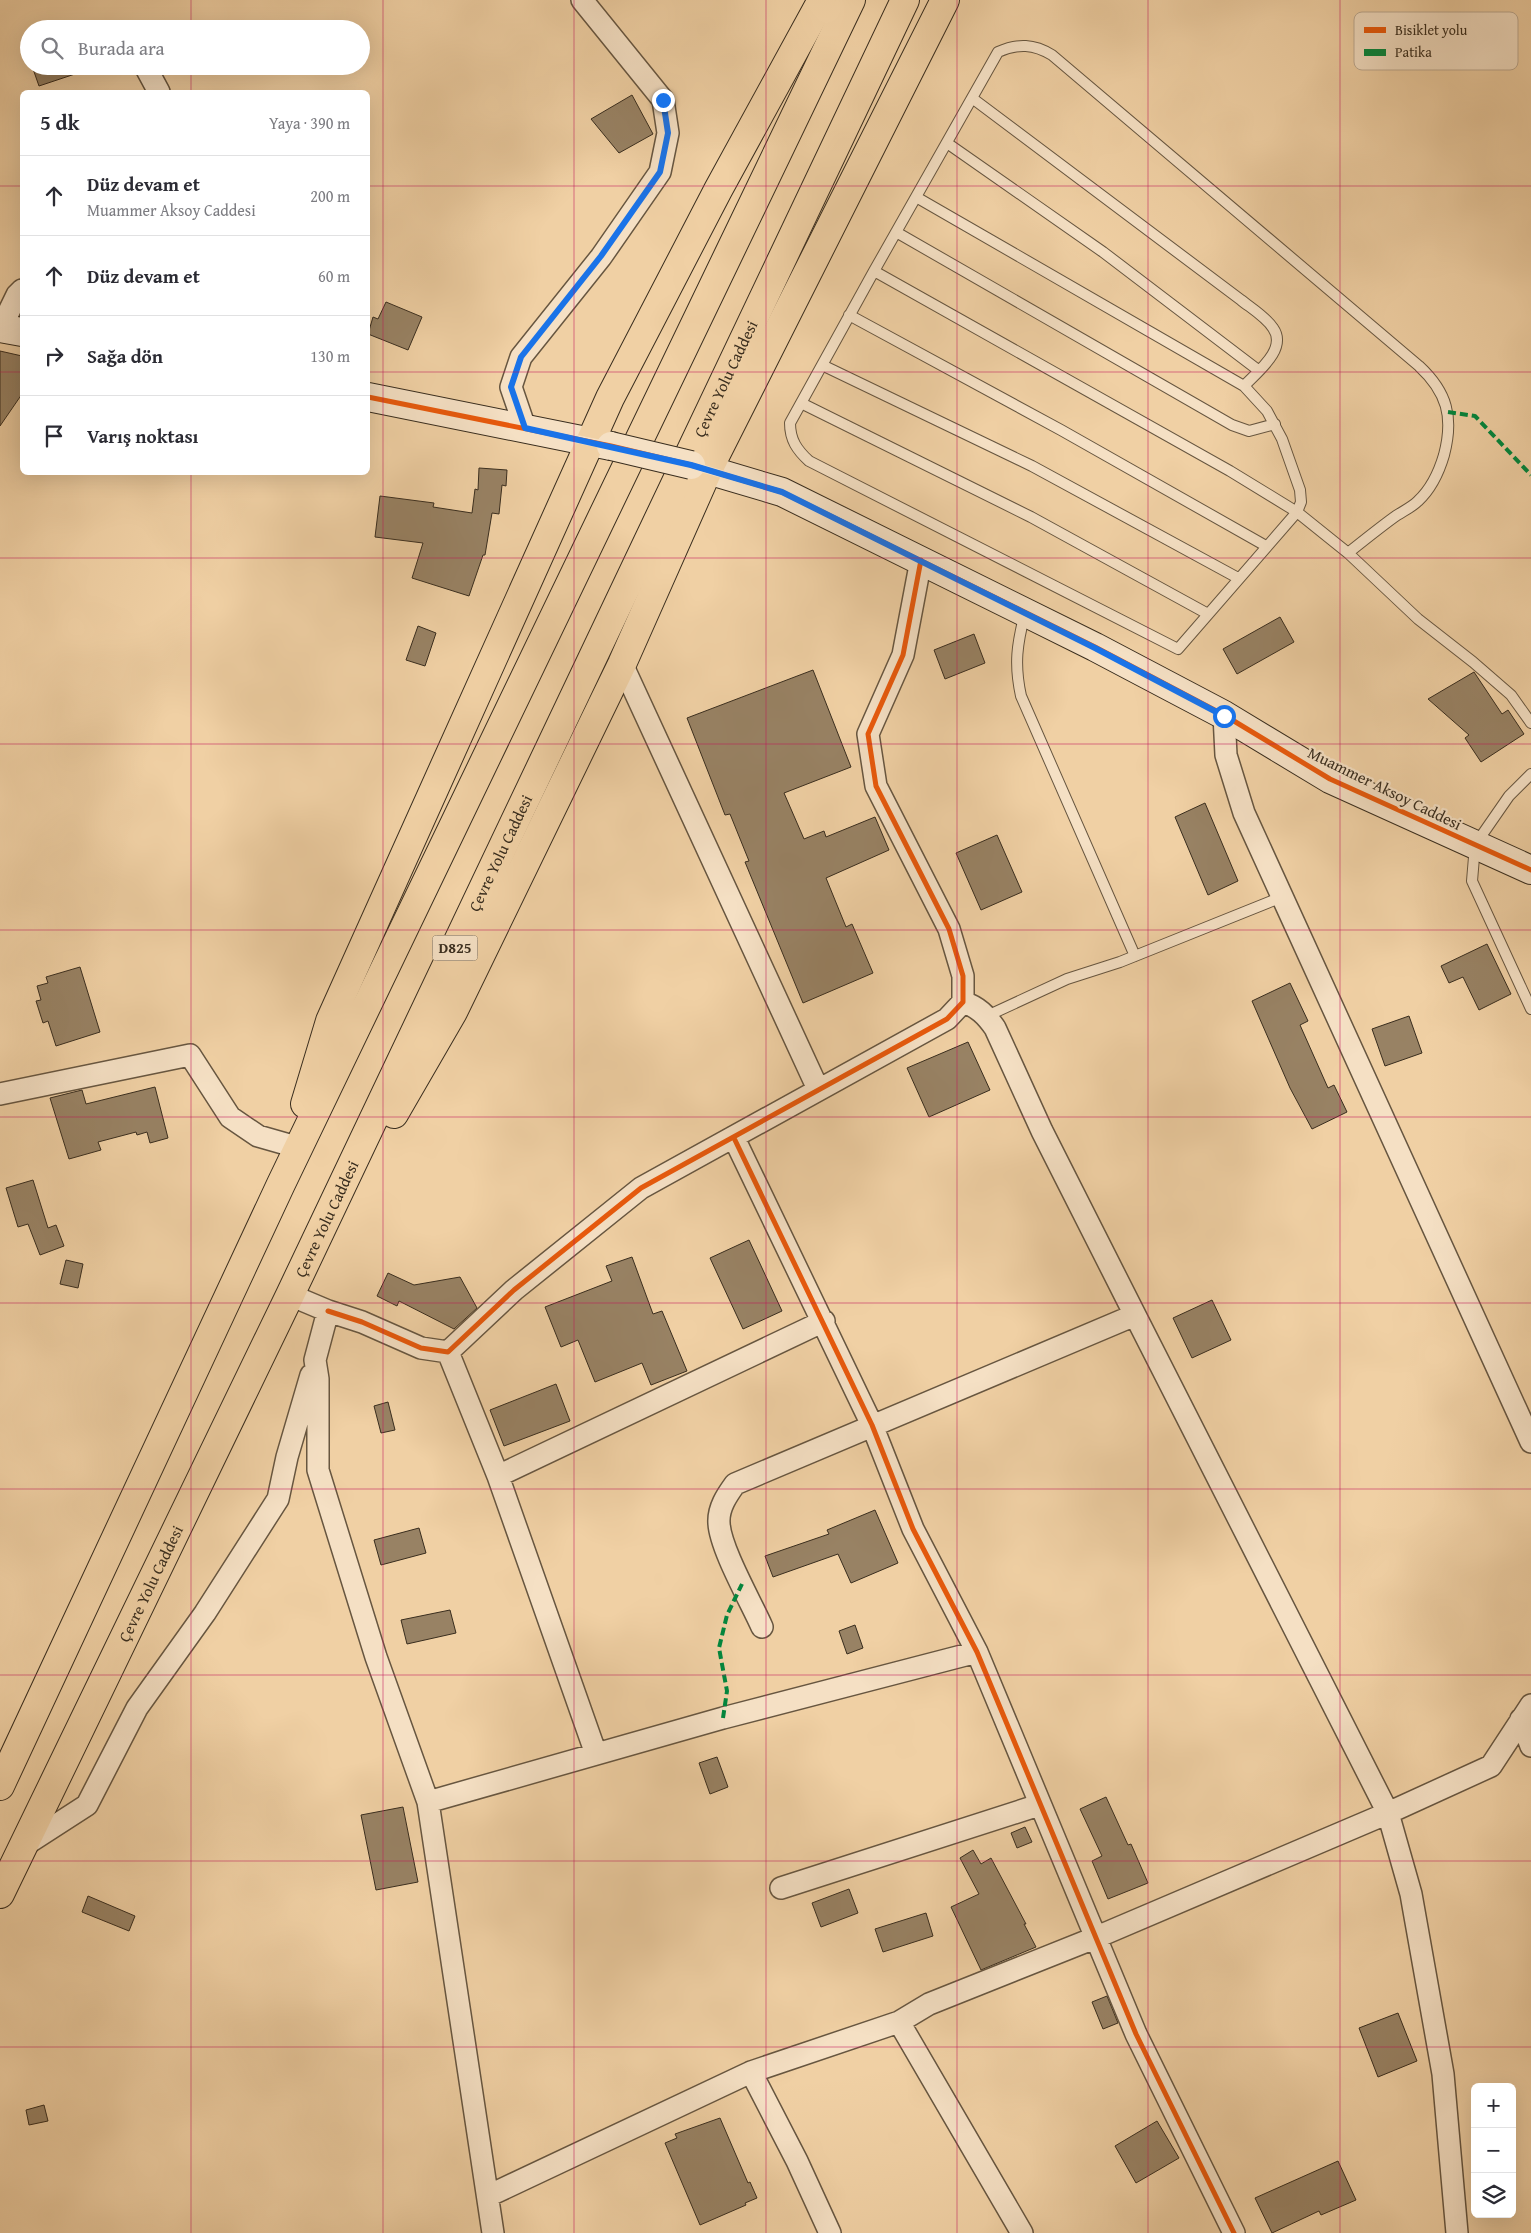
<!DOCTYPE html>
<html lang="tr">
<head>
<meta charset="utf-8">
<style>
  :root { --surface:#fff; --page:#f7f7f7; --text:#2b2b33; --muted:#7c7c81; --line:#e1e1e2 }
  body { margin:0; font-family:"Gentium Book Plus",serif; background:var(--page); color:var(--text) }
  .controls { position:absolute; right:15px; bottom:15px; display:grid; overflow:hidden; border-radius:8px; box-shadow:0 5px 20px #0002 }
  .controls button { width:45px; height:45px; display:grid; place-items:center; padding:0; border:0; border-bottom:1px solid var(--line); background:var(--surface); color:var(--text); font:25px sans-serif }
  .stop { position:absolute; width:15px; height:15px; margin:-11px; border:4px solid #1a73e8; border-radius:50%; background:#fff }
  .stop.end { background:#1a73e8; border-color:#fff; box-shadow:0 1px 5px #0008 }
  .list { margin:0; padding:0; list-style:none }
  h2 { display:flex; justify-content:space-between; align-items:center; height:65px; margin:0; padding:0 20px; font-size:21px }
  h2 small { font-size:16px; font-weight:400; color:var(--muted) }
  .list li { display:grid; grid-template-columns:32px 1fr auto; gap:15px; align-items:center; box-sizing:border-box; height:80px; padding:0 20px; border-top:1px solid var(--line) }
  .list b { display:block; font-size:19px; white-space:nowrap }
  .list p { margin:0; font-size:16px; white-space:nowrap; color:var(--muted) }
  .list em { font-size:16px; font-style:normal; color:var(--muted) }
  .icon { flex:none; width:28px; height:28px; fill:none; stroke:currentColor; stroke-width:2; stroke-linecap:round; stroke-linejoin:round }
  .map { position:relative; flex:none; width:1531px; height:2233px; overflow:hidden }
  .search { position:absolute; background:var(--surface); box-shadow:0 5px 20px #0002; left:20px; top:20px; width:350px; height:55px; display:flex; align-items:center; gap:12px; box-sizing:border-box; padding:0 18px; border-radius:28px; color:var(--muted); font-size:19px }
  .panel { position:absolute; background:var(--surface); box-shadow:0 5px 20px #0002; left:20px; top:90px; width:350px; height:385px; border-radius:8px }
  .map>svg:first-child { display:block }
</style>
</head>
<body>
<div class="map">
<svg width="1531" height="2233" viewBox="0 0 1531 2233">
  <rect width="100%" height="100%" fill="#f0d0a4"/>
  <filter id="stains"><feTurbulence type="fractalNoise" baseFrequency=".004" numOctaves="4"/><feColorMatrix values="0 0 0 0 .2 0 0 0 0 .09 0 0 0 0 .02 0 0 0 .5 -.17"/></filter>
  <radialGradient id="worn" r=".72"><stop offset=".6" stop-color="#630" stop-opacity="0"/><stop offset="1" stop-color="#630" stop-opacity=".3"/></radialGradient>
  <path fill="#988264" stroke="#392d1e" d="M32,66h58v3l-51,17z
    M632,95l21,39 -34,19 -28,-34z
    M386,302l36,15 -14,33 -40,-16 5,-17 5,2z
    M0,351l22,5v38l-22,32z
    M479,468l28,2 -1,16 -4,-1 -3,29 -7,-1 -7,42h-2l-14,41 -57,-18 11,-35 -48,-6 5,-41 54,7 -1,4 39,6 3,-24 3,1z
    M1280,617l14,25 -57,32 -14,-25z
    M418,626l18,7 -11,33 -19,-6z
    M974,634l11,29 -40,16 -11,-29z
    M813,670l38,97 -67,26 20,46 20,-8 2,6 49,-20 14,33 -63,28 20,49 6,-3 21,49 -70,30 -58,-141 4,-1 -19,-47 -5,1 -38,-97z
    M1474,672l28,42 6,-4 16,24 -43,28 -16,-24 4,-3 -41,-36z
    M1205,803l33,78 -30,14 -33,-78z
    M997,835l25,57 -41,18 -25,-57z
    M1487,944l24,50 -32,16 -16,-33 -14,6 -8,-17z
    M80,967l20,65 -44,14 -8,-25 -5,2 -7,-22 5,-1 -4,-14 11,-3 -2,-6z
    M1290,983l18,38 -8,4 28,63 6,-3 13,27 -35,17 -22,-41 -38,-87z
    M1409,1016l13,37 -37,13 -13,-37z
    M968,1042l22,48 -61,27 -22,-49z
    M155,1087l13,51 -18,5 -3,-11 -10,3 -1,-3 -38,10 3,8 -32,9 -19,-61 32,-8 4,14z
    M33,1180l15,48 8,-3 8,21 -24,9 -12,-31 -10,3 -12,-39z
    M749,1240l33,71 -39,18 -33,-71z
    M632,1257l21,57 9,-3 25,60 -36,14 -9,-22 -47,19 -17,-42 -17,7 -16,-40 67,-26 -6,-15z
    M66,1260l17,4 -5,24 -18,-4z
    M388,1273l26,12 46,-8 17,31 -23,21 -55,-28 -2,5 -20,-10z
    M1212,1300l19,40 -39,18 -19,-40z
    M556,1384l14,37 -66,25 -14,-36z
    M388,1402l7,28 -14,3 -7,-27z
    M875,1510l23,53 -47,20 -13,-29 -65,23 -8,-21 64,-22 -2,-4z
    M419,1528l7,25 -45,12 -7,-25z
    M450,1610l6,23 -49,11 -6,-24z
    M855,1625l8,23 -16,6 -8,-23z
    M717,1757l11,30 -18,7 -11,-31z
    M1106,1797l22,48 3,-1 17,39 -40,16 -16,-38 10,-5 -22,-47z
    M403,1807l15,75 -42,8 -15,-75z
    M1025,1827l7,15 -15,6 -6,-15z
    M973,1850l8,14 10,-6 35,66h-2l12,23 -55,23 -30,-63 28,-13 -19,-36z
    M849,1889l9,24 -37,14 -9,-24z
    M88,1896l47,20 -6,15 -47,-19z
    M926,1913l7,23 -50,16 -8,-23z
    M1107,1996l11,27 -15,6 -11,-27z
    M1398,2013l19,48 -39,16 -19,-49z
    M44,2105l4,16 -19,4 -3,-15z
    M720,2118l28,65 2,-1 7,16 -12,5 1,2 -46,20 -35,-82 12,-5 -2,-4z
    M1157,2121l22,37 -43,25 -21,-37z
    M1338,2161l18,39 -35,15 -2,-4 -47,22 -17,-35z"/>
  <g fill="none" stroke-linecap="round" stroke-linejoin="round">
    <g stroke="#675640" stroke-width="12">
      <path id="lane" d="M972,98l269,202c10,8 25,17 32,28 15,21 -16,44 -29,58
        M947,143l156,109 155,118
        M916,197l328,189 23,25 15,28 18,51 1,12 -4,10 -119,137 -369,-188c-12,-11 -19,-21 -19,-38l84,-152 124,-219c20,-9 36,-8 54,3l367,311c28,26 35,51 25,89 -5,17 -12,33 -26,46 -7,7 -17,11 -25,17 -15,11 -30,23 -45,35
        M896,232l336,193 17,6 26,-7
        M874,271l356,200 67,41 51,41 70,66 55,43 38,33 20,28
        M849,315l212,115 205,116
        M822,365l210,101 206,112
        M801,403l230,114 177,97
        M1025,613c-8,31 -11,51 -4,83l114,260
        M1531,774l-22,22 -34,49 -3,36 59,128
        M987,1016l80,-37 53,-17 162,-65"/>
    </g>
    <g stroke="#675640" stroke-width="24">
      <path id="street" d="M145,66l14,26
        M0,330l17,-35 5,-5
        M525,428l-14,-41 10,-30 80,-100 59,-85 8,-39 -5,-33 -81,-100
        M622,664l196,425
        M1224,715l2,40 18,58 287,629
        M0,1094l190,-39 40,62 28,19 35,10
        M734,1138l138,287 41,104 64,123 159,382 98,199
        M290,1295l38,16 -13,49 3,19v91l58,187 52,145 65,431
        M328,1311l34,11 59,26 27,4 66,-62 127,-102 306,-169 16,-17v-26l-14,-47 -73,-143 -8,-52 35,-79 18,-95
        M1135,1315l253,498 23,81 32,180 14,159
        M448,1352l50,124 98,278
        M498,1476l326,-155
        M762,1627c-11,-25 -42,-79 -43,-104 -1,-15 8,-28 16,-39l400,-169 -93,-184 -47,-103c-9,-13 -17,-21 -32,-26
        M1521,1719l10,27
        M428,1802l295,-84 254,-66
        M22,1847l65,-42 50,-97 68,-95 73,-114 9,-42 24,-82
        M781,1888l258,-83
        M899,2022l123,211
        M751,2072l46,89 33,72
        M488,2196l263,-124 148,-50 30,-18 168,-67 291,-124 103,-47 40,-61"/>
    </g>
    <g stroke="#392d1e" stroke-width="30">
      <path id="secondary" d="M0,328l22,4
        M368,397l243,49
        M691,465l91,27 313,155 129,68 106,64 201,91"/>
    </g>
    <g stroke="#392d1e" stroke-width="30">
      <g id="highway">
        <path d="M305,1104l25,-83 280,-623 108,-208 104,-190"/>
        <path d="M394,1114l59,-102 169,-348 86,-194 237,-470"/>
        <path d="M0,1786l281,-602 570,-1184"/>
        <path id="s1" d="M0,1894l290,-599 615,-1295"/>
      </g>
    </g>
    <use href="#lane" stroke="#f5e0c4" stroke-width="10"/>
    <use href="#street" stroke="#f5e0c4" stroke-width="21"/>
    <use href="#secondary" stroke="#f5e0c4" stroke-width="28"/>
    <use href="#highway" stroke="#f0d0a4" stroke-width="28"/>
    <g stroke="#392d1e" stroke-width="30" stroke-linecap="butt">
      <path id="secondary-bridge" d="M611,446l80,19"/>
    </g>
    <use href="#secondary-bridge" stroke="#f5e0c4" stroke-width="28"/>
    <path stroke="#00873e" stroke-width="4" stroke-dasharray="8 4" stroke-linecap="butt" d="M1448,412l27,4 56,59
      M723,1718l4,-27 -8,-43 8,-33 15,-31"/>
    <g stroke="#f5e0c4" stroke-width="8">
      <path id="cycleway" d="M368,397l243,49 80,19 91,27 313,155 129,68 106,64 201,91
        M734,1138l138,287 41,104 64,123 159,382 98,199
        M328,1311l34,11 59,26 27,4 66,-62 127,-102 306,-169 16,-17v-26l-14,-47 -73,-143 -8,-52 35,-79 18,-95"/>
    </g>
    <use href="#cycleway" stroke="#e8590c" stroke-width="5"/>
  </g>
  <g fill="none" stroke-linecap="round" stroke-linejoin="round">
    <path stroke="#1a73e8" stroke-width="6" d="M663,100l5,33 -8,39 -59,84 -80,101 -10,30 14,41 166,37 91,27 313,156 129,68"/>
  </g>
  <path fill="none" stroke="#c2185b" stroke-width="1" stroke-opacity="0.55" d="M191,0v29M383,0v2233M574,0v2233M766,0v2233M957,0v2233M1148,0v2233M1340,0v2233M191,66v26M0,186h22M368,186h1163M0,372h22M368,372h1163M191,472v1761M0,558h1531M0,744h1531M0,930h1531M0,1117h1531M0,1303h1531M0,1489h1531M0,1675h1531M0,1861h1531M0,2047h1531"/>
  <g text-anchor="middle" stroke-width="4.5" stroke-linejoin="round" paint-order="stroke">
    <rect fill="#f5e0c4" stroke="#716350" stroke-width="1" x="432.5" y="935.5" width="45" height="25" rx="4"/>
    <g font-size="15" font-weight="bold" fill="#392d1e">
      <text x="455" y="953">D825</text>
    </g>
    <g font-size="16" fill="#392d1e" stroke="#f5e0c4">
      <text dy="6" stroke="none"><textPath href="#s1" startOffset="1680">Çevre Yolu Caddesi</textPath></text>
      <text transform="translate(1385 788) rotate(26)" y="6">Muammer Aksoy Caddesi</text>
      <text dy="6" stroke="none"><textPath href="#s1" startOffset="1155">Çevre Yolu Caddesi</textPath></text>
      <text dy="6" stroke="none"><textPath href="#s1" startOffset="750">Çevre Yolu Caddesi</textPath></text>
      <text dy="6" stroke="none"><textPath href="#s1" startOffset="345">Çevre Yolu Caddesi</textPath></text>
    </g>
  </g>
  <rect x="1354" y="12" width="164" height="58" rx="8" fill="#f5e0c4" stroke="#bdaa92" stroke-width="1"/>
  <rect x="1364" y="27" width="22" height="6" fill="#e8590c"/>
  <rect x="1364" y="49" width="22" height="7" fill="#00873e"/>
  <g font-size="14" fill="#392d1e">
    <text x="1395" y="35">Bisiklet yolu</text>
    <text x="1395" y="57">Patika</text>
  </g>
  <rect width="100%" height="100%" filter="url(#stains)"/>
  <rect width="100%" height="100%" fill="url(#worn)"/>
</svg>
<div class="controls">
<button>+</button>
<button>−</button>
<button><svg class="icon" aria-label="layers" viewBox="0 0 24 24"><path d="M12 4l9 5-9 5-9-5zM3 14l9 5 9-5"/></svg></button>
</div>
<div class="stop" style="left:1224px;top:716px"></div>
<div class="stop end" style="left:663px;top:100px"></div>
<div class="search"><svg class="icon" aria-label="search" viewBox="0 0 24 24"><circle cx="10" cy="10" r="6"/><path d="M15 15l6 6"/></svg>Burada ara</div>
<section class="panel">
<h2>5 dk<small>Yaya · 390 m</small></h2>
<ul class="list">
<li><svg class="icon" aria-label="ahead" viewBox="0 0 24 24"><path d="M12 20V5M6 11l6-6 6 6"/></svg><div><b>Düz devam et</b><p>Muammer Aksoy Caddesi</p></div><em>200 m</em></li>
<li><svg class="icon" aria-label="ahead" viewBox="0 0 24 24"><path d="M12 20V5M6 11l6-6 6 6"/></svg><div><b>Düz devam et</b></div><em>60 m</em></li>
<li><svg class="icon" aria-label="right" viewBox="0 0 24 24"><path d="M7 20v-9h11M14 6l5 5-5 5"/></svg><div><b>Sağa dön</b></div><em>130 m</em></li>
<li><svg class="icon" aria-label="arrive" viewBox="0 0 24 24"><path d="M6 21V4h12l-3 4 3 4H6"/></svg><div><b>Varış noktası</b></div></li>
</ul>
</section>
</div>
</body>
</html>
